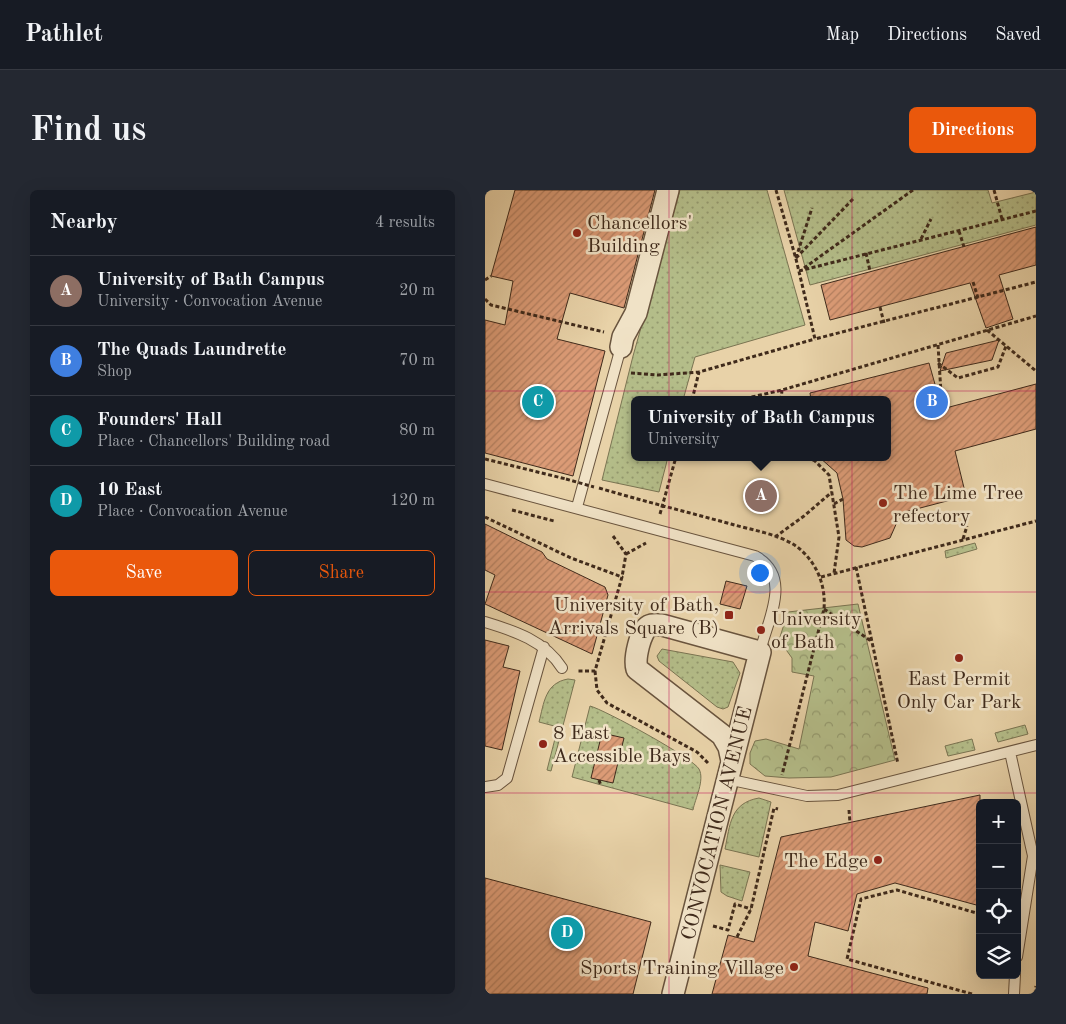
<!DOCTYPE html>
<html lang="en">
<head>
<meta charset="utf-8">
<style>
  :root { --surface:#171b24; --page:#242831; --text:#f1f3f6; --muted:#9ea1a6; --line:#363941; --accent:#ea580c }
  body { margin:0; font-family:"Old Standard TT",serif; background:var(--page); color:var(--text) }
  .controls { position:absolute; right:15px; bottom:15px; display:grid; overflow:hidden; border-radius:8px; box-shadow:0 5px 20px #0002 }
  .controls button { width:45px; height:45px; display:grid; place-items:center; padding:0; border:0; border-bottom:1px solid var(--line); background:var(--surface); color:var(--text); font:25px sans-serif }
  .you { position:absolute; left:274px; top:382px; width:18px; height:18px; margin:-12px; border:4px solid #fff; border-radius:50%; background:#1a73e8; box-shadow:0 0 0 8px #1a73e833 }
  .badge { display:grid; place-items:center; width:32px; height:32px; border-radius:50%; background:var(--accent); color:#fff; font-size:16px; font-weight:700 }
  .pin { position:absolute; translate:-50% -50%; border:2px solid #fff; box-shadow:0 1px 5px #0006 }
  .popup { position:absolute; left:146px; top:206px; width:260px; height:65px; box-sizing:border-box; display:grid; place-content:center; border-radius:8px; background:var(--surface); filter:drop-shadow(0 1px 4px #0005); font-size:16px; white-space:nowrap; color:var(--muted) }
  .popup b { font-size:19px; color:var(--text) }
  .popup::after { content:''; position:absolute; left:50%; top:100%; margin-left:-10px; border:10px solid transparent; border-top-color:var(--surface) }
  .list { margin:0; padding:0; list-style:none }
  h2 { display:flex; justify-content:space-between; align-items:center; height:65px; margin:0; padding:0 20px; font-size:21px }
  h2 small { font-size:16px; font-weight:400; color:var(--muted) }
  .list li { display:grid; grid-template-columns:32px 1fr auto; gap:15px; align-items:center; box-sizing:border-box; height:70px; padding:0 20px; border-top:1px solid var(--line) }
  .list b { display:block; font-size:19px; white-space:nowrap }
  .list p { margin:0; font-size:16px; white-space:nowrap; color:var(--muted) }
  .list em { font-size:16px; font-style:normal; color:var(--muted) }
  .actions { display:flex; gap:10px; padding:15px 20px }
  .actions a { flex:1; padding:11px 0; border:1px solid var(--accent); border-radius:8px; text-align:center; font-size:18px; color:var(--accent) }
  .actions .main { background:var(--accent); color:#fff }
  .icon { flex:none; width:28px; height:28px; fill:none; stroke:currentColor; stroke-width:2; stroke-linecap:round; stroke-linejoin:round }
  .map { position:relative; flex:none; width:551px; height:804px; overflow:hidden; border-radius:8px }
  header { display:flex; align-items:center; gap:30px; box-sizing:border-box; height:70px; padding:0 25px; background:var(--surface); border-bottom:1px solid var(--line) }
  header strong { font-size:24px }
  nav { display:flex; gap:28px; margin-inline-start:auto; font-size:18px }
  .intro { display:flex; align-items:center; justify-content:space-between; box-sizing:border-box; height:120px; padding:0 30px }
  h1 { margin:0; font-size:35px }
  .button { padding:12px 22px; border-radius:8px; background:var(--accent); color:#fff; font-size:18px; font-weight:700 }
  main { display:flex; gap:30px; padding:0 30px }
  aside { flex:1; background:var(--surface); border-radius:8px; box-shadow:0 5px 20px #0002 }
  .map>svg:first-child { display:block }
</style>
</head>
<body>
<header>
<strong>Pathlet</strong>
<nav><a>Map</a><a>Directions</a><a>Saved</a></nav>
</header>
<div class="intro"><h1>Find us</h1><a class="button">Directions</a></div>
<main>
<aside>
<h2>Nearby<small>4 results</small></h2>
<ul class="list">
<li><span class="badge" style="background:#8d6e63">A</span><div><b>University of Bath Campus</b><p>University · Convocation Avenue</p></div><em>20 m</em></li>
<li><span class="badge" style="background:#3f7fe0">B</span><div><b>The Quads Laundrette</b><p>Shop</p></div><em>70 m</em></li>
<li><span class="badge" style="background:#0f9aa8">C</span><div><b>Founders' Hall</b><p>Place · Chancellors' Building road</p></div><em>80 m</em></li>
<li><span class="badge" style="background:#0f9aa8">D</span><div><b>10 East</b><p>Place · Convocation Avenue</p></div><em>120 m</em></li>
</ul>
<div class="actions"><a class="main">Save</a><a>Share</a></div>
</aside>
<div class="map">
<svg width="551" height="804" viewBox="0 0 551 804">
  <defs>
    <pattern id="grass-dots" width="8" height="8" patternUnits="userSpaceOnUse" patternTransform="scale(1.25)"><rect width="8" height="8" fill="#b4bd89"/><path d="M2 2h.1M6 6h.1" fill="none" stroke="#949a6f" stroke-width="1.8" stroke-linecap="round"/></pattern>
    <pattern id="forest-crowns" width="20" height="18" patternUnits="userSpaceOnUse" patternTransform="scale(1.25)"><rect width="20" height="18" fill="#b4bd89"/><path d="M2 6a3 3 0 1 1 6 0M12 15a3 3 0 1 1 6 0" fill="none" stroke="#949a6f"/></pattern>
    <pattern id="building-hatch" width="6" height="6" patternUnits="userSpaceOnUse" patternTransform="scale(1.25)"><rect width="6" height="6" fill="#db9b76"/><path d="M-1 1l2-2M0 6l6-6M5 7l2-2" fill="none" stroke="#b37f60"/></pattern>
  </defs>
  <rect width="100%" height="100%" fill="#e8d2a8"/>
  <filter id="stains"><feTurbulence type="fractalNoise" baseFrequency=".004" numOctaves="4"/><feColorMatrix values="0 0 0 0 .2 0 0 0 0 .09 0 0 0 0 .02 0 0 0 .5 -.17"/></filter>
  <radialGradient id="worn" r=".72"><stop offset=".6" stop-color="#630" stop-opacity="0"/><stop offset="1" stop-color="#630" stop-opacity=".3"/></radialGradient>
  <path fill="url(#grass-dots)" stroke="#7a7452" d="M195,0h87l38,135 -110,32 -12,43h-48v57h33l-9,35 -57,-12 31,-124z
    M299,0h204l4,13 44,-11v33l-226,60z
    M490,353l2,6 -31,9 -1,-7z
    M177,459l71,13 7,11 -12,34 -5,2 -6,-2 -58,-46 -2,-5z
    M83,489l7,1 -24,91 -4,-1 11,-43 -19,-5c5,-19 6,-39 29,-43z
    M105,516c15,4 103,52 109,63 6,11 -4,30 -6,41l-121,-33z
    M540,535l3,9 -30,8 -3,-9z
    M487,549l3,11 -27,6 -3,-10z
    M274,608l12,4 -12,55 -34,-8c5,-24 5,-46 34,-51z
    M235,675l30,7 -8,29 -15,-5 -6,-4z"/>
  <path fill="url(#forest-crowns)" stroke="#7a7452" d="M373,414l37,156 -64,17 -42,1 -24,-2 -15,-12v-11l5,-12 11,-2 33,10 15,-73 -22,-4v-14l-13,-18 9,-28z"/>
  <path fill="url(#building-hatch)" stroke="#3f2a1b" d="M30,0h140l-31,118 -54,-15 -13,46 48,12 -32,125 -88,-23v-133l20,5 8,-44 -22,-5z
    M551,37v38l-37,10 14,44 -27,9 -16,-45 -140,37 -9,-35z
    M514,150l-7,20 -52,11 6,-18z
    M444,173l13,46 94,-25v45l-81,22 11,45 -65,17 -11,25 -28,9 -8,-1 -8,-6 -3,-41 -6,-26 -18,-16h68v-57h-76l-1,-7z
    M0,334l57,28 5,7 58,28 3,8 -16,59 -107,-50 10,-29 -10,-5z
    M241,391l21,5 -7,23 -20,-5z
    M0,450l24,6 -6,21 17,4 -18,79 -17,-4z
    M117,543l22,5 -11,45 -22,-5z
    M495,605v111l-85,-23 -38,11 -9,37 -33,-9 -7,34 120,32 -1,6h-215l16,-59 26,7 27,-105z
    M0,688l166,44 -18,72h-148z"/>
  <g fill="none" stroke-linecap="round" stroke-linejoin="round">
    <g stroke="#69543e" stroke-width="12">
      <path id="lane" d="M0,294l270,72c38,21 13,62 5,96
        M92,317l44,-160
        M0,432c30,9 60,19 77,46
        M525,562l23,104 -16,101
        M242,589l80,17 31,-1 198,-50
        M0,597l13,-2 9,-7 37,-131
        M529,804l1,-19"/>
    </g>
    <g stroke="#69543e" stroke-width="24">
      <path id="street" d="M136,157l2,-10 13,-24 32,-123
        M188,804l87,-342 -98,-27c-4,0 -9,-1 -13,1 -9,5 -15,33 -12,43l85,66 7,12 3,14"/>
    </g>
    <path stroke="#3f2a1b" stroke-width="3" stroke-dasharray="4 2.5" stroke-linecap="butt" d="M291,0l20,69 19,80 221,-57
      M509,0l8,29
      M474,41l5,16
      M436,49l10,-20
      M381,63l4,18
      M311,68l57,-59
      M311,68l16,-50
      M319,78l109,-78
      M314,81l237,-60
      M0,90l6,-4
      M488,92l5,16
      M0,109l6,6 113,27
      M395,117l4,16
      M502,140l49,41
      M453,155l4,64
      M453,173l20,15 40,-11 8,-21
      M146,183l27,2 41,-3 116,-33
      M207,210l7,-28
      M254,210l43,-10 254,-74
      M296,210l1,-10
      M322,267l8,4 14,14 10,62 -5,36
      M0,269l81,20
      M114,298c44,13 88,24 132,36 21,6 47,10 65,22 20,15 30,38 28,63l-42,166
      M349,314l9,-5
      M27,320l42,11
      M175,324l16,-57
      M0,327l86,41 51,19 -27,94h-17
      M128,346l13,18 -4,23
      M290,347l29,-21 28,-24
      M478,349l4,-13
      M141,364l20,-11
      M371,377l42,197
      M336,387l215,-56
      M339,419l47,32
      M110,481l2,19 10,13 90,49 11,11
      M114,590l2,6
      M364,620l1,13
      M228,736l15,4 7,-26 16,5
      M252,747l14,-28 23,-101 4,1
      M487,804l-125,-35 14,-60 36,-9 83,24
      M550,804l1,-8"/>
    <use href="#lane" stroke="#f0e2c6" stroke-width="10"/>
    <use href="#street" stroke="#f0e2c6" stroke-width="21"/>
    <path stroke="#3f2a1b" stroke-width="3" stroke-dasharray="4 2.5" stroke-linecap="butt" d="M81,289l28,8"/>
  </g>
  <path fill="none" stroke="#c2185b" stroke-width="1" stroke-opacity="0.55" d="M184,0v804M367,0v804M0,201h551M0,402h551M0,603h551"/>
  <g fill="#8f2418" stroke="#f0e2c6" stroke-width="2">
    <circle cx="92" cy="43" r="5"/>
    <circle cx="398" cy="313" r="5"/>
    <rect x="239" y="420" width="10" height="10" rx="2.5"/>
    <circle cx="276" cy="440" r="5"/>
    <circle cx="474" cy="468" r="5"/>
    <circle cx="58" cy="554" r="5"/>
    <circle cx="393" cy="670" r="5"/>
    <circle cx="309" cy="777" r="5"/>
  </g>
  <g text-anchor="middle" stroke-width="5" stroke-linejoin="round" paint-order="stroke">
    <g font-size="20" fill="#3f2a1b" stroke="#f0e2c6" text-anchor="start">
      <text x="102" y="39">Chancellors'<tspan x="102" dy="23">Building</tspan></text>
      <text x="408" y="309">The Lime Tree<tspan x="408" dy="23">refectory</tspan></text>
      <text x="234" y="421" text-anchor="end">University of Bath,<tspan x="234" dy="23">Arrivals Square (B)</tspan></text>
      <text x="286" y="435">University<tspan x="286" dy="23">of Bath</tspan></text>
      <text x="474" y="495" text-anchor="middle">East Permit<tspan x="474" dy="23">Only Car Park</tspan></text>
      <text x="68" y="549">8 East<tspan x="68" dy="23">Accessible Bays</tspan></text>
      <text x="383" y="677" text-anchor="end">The Edge</text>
      <text x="299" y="784" text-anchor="end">Sports Training Village</text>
    </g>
    <g font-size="20" fill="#3f2a1b" stroke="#f0e2c6">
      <text transform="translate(231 633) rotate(-76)" y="7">CONVOCATION AVENUE</text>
    </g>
  </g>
  <rect width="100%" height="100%" filter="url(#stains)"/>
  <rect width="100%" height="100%" fill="url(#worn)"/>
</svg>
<div class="controls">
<button>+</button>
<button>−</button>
<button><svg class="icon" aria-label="locate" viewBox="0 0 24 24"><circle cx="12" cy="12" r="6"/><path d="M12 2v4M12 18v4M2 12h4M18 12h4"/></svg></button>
<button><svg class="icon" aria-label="layers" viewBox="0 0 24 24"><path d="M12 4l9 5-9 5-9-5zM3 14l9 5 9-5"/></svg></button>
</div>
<div class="you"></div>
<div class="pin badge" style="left:276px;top:306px;background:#8d6e63">A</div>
<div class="popup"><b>University of Bath Campus</b>University</div>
<div class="pin badge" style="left:447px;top:212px;background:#3f7fe0">B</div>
<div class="pin badge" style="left:53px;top:212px;background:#0f9aa8">C</div>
<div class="pin badge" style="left:82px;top:743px;background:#0f9aa8">D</div>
</div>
</main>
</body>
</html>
